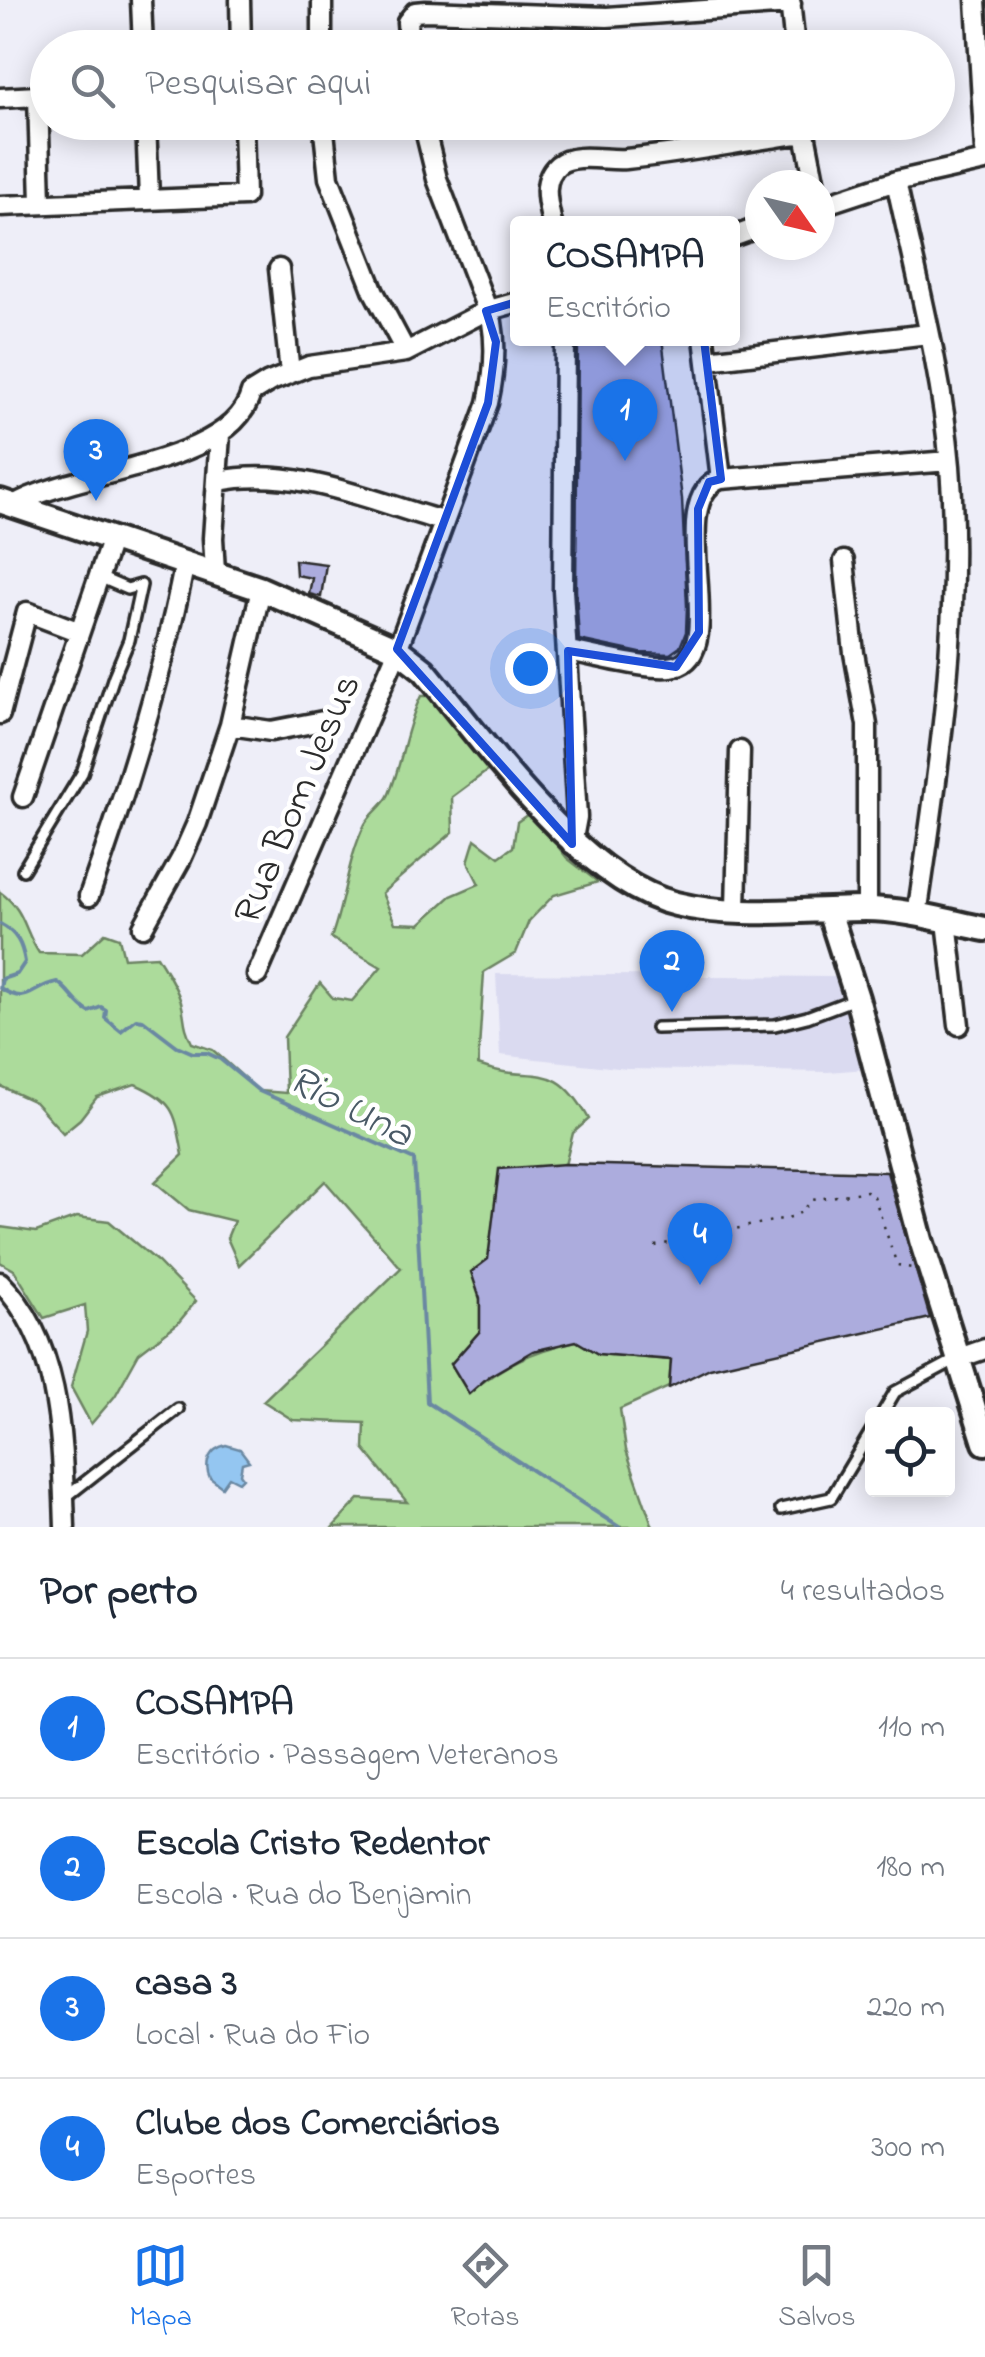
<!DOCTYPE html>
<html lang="pt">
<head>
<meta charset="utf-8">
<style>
  :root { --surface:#fff; --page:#f6f6f7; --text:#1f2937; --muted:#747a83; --line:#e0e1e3; --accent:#1a73e8 }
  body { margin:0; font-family:"Indie Flower",sans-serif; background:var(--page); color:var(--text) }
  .controls { position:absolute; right:30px; bottom:30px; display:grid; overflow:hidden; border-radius:10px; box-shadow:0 5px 25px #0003 }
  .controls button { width:90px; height:90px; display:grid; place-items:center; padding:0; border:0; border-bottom:2px solid var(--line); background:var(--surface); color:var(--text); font:50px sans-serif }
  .compass { position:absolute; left:745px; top:170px; width:90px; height:90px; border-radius:50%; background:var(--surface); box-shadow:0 5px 25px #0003; rotate:124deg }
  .you { position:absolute; left:530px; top:668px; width:35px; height:35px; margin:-25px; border:8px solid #fff; border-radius:50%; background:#1a73e8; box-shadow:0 0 0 15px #1a73e833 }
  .badge { display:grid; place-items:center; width:65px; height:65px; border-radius:50%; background:var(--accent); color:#fff; font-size:32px; font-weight:700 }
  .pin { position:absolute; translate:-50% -82px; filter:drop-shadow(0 2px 5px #0008) }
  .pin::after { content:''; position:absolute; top:52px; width:35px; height:30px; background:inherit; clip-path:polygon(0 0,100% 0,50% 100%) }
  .popup { position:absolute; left:510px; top:216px; width:230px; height:130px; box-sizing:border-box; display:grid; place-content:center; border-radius:10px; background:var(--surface); filter:drop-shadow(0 2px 8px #0005); font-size:32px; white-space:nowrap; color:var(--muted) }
  .popup b { font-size:38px; color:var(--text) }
  .popup::after { content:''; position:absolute; left:50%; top:100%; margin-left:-20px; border:20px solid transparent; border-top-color:var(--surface) }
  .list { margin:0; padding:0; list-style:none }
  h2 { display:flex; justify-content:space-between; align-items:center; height:130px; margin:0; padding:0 40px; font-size:42px }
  h2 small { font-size:32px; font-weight:400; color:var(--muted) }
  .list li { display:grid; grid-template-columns:65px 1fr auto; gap:30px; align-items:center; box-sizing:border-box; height:140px; padding:0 40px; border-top:2px solid var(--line) }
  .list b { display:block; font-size:38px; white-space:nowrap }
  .list p { margin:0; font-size:32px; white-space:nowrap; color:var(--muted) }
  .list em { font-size:32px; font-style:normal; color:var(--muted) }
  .icon { flex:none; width:55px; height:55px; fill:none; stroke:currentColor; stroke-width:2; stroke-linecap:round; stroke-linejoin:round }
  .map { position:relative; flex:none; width:985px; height:1527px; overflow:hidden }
  .search { position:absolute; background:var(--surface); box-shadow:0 5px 25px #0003; left:30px; right:30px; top:30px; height:110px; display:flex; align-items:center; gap:25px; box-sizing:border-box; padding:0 35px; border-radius:55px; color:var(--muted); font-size:38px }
  .sheet { height:690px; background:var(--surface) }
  nav { display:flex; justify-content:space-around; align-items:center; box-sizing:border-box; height:140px; border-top:2px solid var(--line); background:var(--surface); font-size:28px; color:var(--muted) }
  nav a { display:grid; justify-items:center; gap:5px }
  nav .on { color:var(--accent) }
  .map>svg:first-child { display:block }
</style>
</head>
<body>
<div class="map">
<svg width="985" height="1527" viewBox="0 0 985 1527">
  <rect width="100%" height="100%" fill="#eeeef8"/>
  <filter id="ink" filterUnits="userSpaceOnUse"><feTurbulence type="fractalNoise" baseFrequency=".01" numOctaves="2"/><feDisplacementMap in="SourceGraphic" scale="20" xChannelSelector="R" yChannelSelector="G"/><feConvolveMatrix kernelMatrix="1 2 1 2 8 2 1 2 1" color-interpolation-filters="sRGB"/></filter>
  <g filter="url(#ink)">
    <path fill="#dadaf0" d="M496,974l339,3 31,92 -38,3 -201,-3 -127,-14z"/>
    <path fill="#acdb9b" stroke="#6c8363" stroke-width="2.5" d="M421,696h10l60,72 -39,29 1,35 -71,61 13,30 25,1 31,-28 28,-12 -11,-22 7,-23 24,18 14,-10 4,-25 14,-10 36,46 31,24 -44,13 -25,26 -13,32 -32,19 -6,93c55,21 75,-11 111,54l-16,14 -8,32 -77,94 -8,40v32l-29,33 18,29c35,-29 63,-42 107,-52l22,13 73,6 -2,27 -49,22 6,41 27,77h-320l26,-28 48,3 -43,-53 1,-26 -72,-3 -30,-19 138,-133 -76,-87 -86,84 -12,-27 7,-17 -45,-11 -34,-28 28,-27c-8,-42 -7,-53 -48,-71l-38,13 -17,22 -17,14 -28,-31 -35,-16v-194c26,19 23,37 39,61l43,1 23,-21 14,5 5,20 33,-2c9,15 19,29 24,46 5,18 1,21 11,41l21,7 46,41 27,2 -2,-56 36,-54 13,15 19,3 29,-34 -50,-29c14,-37 16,-78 34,-114 6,-11 19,-18 24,-30 14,-32 16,-66 32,-98z
      M77,1217l32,4 49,41 38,39 -18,22 -39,30 -24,43 -24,28 -20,-37 16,-56 -2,-26 -41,13 -30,-48 -14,-8v-35l36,5z"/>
    <path fill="#94c6f1" stroke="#6a88a2" stroke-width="2.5" d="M226,1445l14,4 9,12 -7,2 -2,11 3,4 -4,4 -10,-5 -7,10 -12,-9c-7,-16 0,-29 16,-33z"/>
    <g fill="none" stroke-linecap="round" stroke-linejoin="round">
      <path stroke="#6a88a2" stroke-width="4" d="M0,924c17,9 22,20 25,38l-8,12 -15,5 -2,9c29,19 30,-1 57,-6 13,8 19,23 32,30l12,-5 5,3 -1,8 16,13 15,-12 7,1 34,26 16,7h14l13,6 39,32 155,69 13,242 192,125"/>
    </g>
    <path fill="#acacdd" stroke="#2b2b2b" stroke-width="2.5" d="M578,338h84l20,161 5,107 -1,26 -6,15 -10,7 -30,-1 -61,-13 -3,-50z
      M295,560l31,4 -5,33 -12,-3 3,-16 -16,-3z
      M565,1164l322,8 43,146 -220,50 -41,20 2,-28 -73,-6 -22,-13 -43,10 -45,26 -19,17 -18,-30 29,-33v-32l-9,-27 17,-13 11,-90z"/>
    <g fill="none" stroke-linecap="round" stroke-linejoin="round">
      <g stroke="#2b2b2b" stroke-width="16">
        <path id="service" d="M23,870l59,-97 32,-97 15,-36 12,-55 -14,4 -28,-12
          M656,1028l119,-3 32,-8 48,-18
          M882,1414l13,-22 62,-33
          M66,1497l112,-88
          M781,1509l50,-11 41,-68"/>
      </g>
      <g stroke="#2b2b2b" stroke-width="25">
        <path id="minor" d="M141,0l2,48
          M240,0l1,48
          M790,0l5,48
          M976,0l9,151
          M322,48v-48
          M409,48l-2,-26 8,-10 11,-1 181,6 184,-13
          M0,98l38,-2 3,107
          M146,122l3,76
          M323,122l6,56 45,114 32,60
          M803,123l12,62
          M896,181c20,94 46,189 54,285 12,150 -11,301 -33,449
          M0,206l245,-10 -2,-74
          M820,206l76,-25 89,-20
          M552,224c-4,-20 -12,-43 6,-59 16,-13 49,-4 68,-6 59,-6 119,-18 178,-26
          M732,237l28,-10
          M279,269l11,104
          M565,338l-2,252 14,227 -5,27
          M704,338l17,141
          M707,360l221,-26
          M219,481c76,-15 150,19 223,40
          M14,505c58,-35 218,-39 237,-112l18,-11 40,-16 97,-14 80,-41 32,-9
          M844,561l10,92 13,72v184
          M215,571l-2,-33 7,-103
          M568,651c25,4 85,21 107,15 57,-13 -13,-168 46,-187l228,-18
          M0,714l27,-102 50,19
          M230,725l41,6 52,-10
          M23,797l88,-256
          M89,896c39,-109 74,-220 96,-334
          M736,909l4,-158
          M947,921l12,104
          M143,927l38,-68 16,-36 33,-98 31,-136
          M257,975l136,-314 95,-258c6,-27 9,-53 4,-81l-55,-143 -14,-57
          M0,1282c63,63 62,162 65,245
          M959,1358l26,-9"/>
      </g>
      <g stroke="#2b2b2b" stroke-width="30">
        <path id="secondary" d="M0,501l261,88 136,60 27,21c60,72 158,212 252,234 60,15 128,5 189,5 40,0 81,12 120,20
          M829,911l28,87 64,242 64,203"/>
      </g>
      <path stroke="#2b2b2b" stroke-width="2.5" stroke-dasharray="2.5 8" stroke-linecap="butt" d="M655,1246l136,-29 11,-5 10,-12 55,-9 7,5 23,69 15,3"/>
      <use href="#service" stroke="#fff" stroke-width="9"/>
      <use href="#minor" stroke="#fff" stroke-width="18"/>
      <use href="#secondary" stroke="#fff" stroke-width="22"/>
    </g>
  </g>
  <path fill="#1d4ed8" fill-opacity="0.2" stroke="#1d4ed8" stroke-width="8" stroke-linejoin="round" d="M693,250l28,229 -12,3 -11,27 1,123 -23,35 -108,-16 4,193 -175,-195 91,-246 8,-61 -10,-31z"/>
  <g text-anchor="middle" stroke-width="9" stroke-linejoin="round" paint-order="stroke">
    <g font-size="40" fill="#2b2b2b" stroke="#fff">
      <text transform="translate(295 798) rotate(-67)" y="14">Rua Bom Jesus</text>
    </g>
    <g font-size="42" font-style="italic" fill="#4a5a66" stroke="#fff">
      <text transform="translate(352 1104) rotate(27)" y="15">Rio Una</text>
    </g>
  </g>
</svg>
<div class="controls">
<button><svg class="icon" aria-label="locate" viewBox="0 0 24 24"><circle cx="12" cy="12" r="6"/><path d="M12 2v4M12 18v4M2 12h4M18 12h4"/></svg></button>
</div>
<svg class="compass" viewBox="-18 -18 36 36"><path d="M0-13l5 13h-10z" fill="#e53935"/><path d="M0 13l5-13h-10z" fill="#747a83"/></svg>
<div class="you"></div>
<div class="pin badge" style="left:625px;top:461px">1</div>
<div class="popup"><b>COSAMPA</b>Escritório</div>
<div class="pin badge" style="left:672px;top:1012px">2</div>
<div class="pin badge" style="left:96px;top:501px">3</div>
<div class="pin badge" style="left:700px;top:1285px">4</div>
<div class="search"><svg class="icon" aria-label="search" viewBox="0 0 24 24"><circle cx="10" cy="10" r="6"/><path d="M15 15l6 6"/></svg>Pesquisar aqui</div>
</div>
<section class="sheet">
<h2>Por perto<small>4 resultados</small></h2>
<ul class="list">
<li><span class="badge">1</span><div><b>COSAMPA</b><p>Escritório · Passagem Veteranos</p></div><em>110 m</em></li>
<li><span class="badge">2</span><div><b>Escola Cristo Redentor</b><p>Escola · Rua do Benjamin</p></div><em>180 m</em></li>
<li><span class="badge">3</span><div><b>casa 3</b><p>Local · Rua do Fio</p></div><em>220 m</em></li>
<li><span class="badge">4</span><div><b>Clube dos Comerciários</b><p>Esportes</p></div><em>300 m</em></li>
</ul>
</section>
<nav>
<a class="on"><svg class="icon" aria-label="map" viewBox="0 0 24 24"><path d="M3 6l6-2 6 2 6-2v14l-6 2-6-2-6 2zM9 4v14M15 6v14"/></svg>Mapa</a>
<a><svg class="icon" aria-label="directions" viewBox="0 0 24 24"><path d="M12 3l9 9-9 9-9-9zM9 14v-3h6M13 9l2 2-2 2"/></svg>Rotas</a>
<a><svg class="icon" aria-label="saved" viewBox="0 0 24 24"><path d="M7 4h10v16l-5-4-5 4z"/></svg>Salvos</a>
</nav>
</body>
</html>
